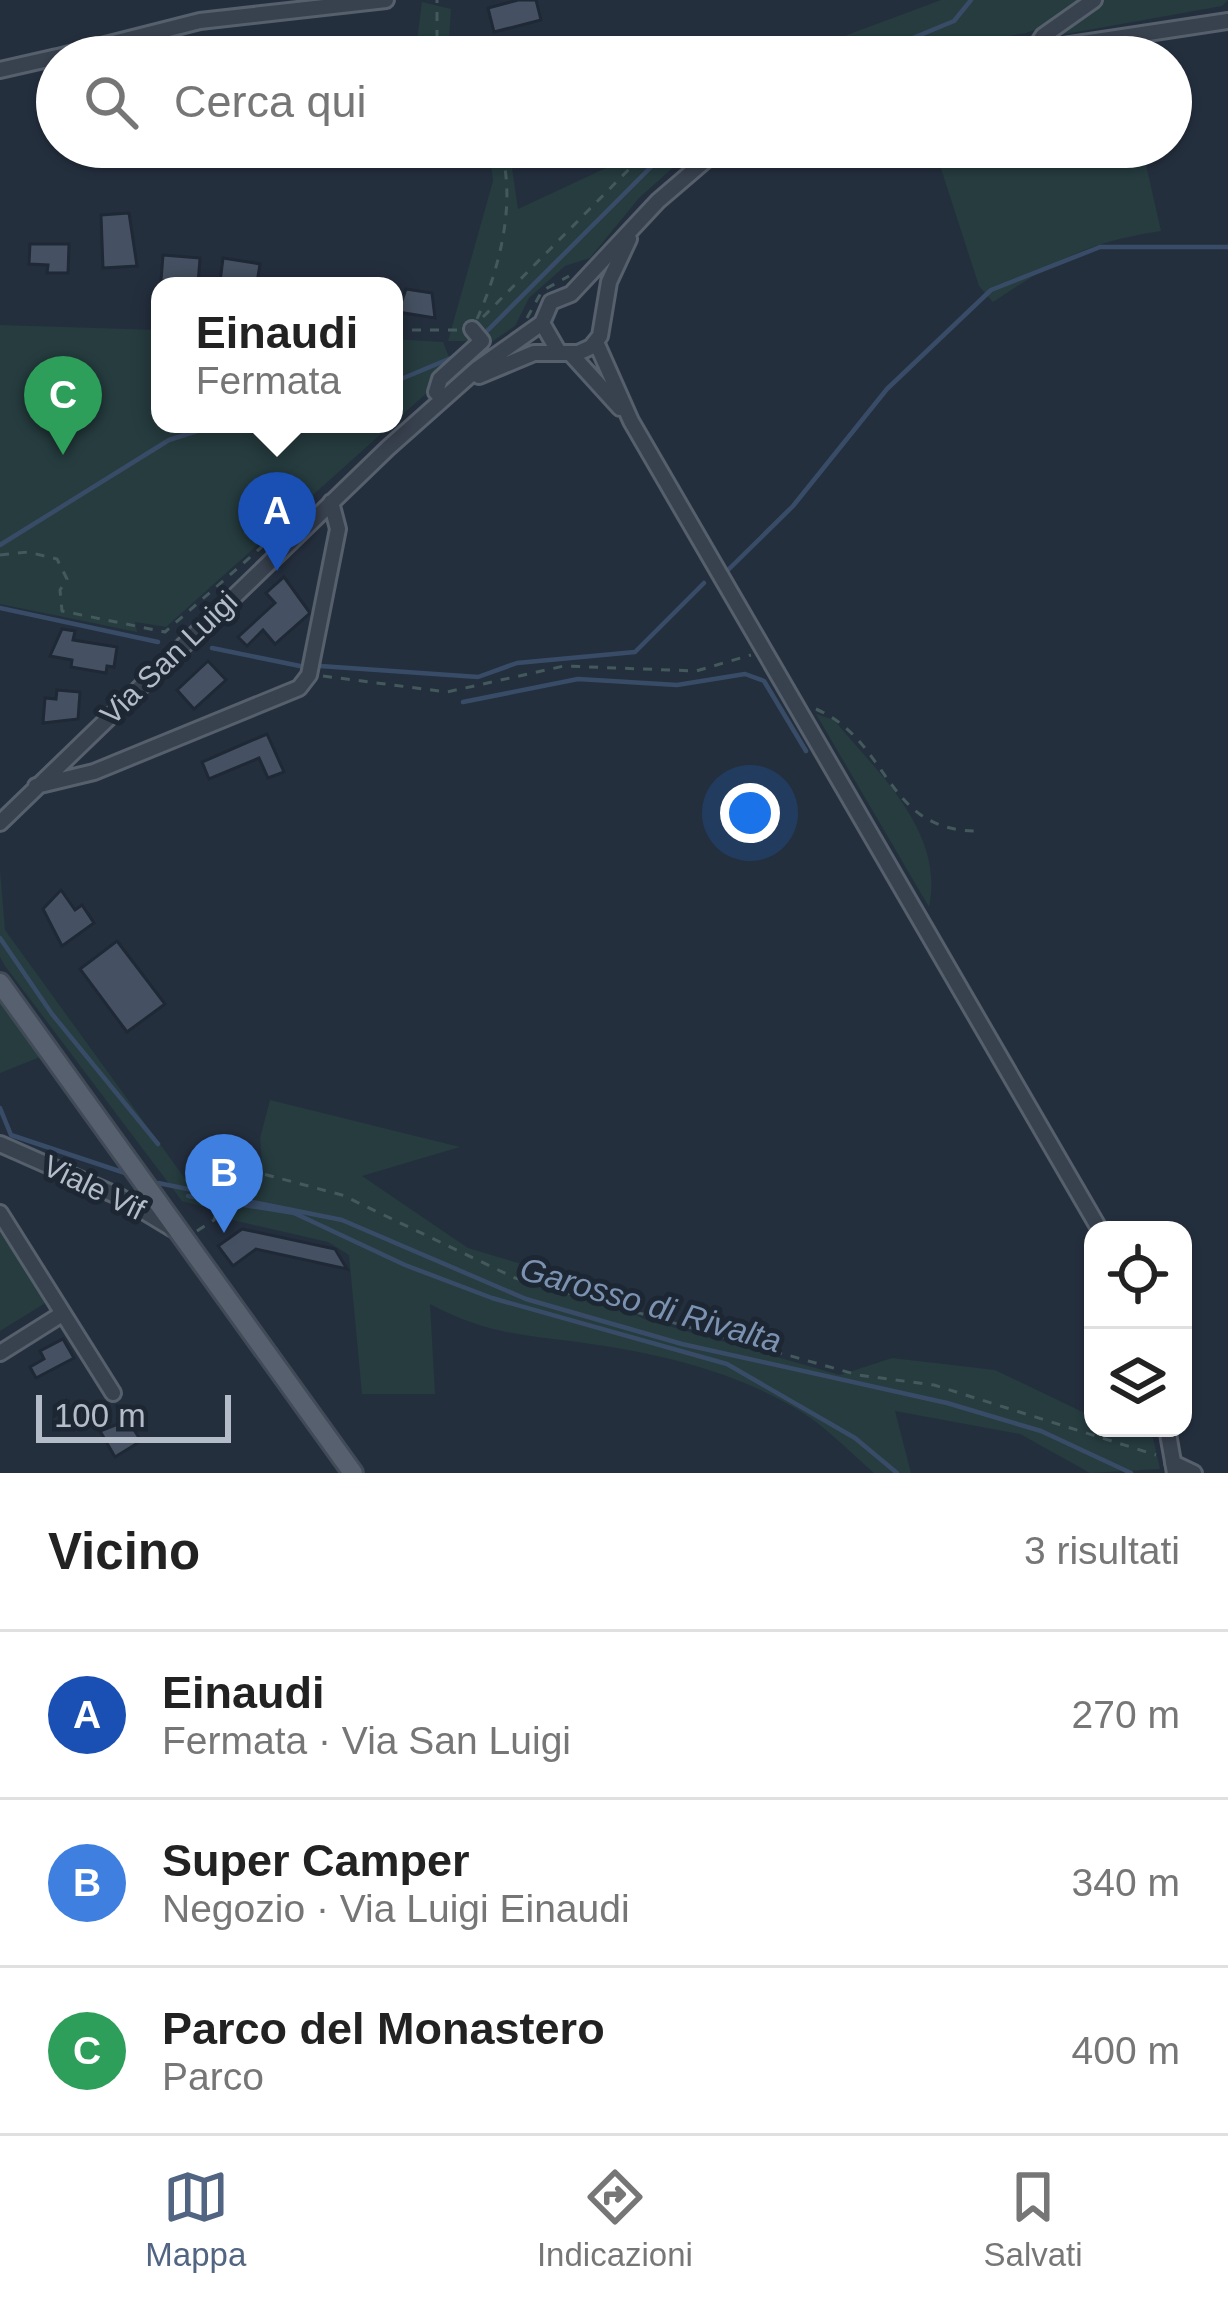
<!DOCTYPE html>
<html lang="it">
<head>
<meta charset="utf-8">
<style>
  :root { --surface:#fff; --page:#f2f2f2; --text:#222; --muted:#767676; --line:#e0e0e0; --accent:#516482 }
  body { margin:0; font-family:Arial,sans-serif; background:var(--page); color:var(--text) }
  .controls { position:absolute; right:36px; bottom:36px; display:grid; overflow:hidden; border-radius:24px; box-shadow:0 3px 9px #0004 }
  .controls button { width:108px; height:108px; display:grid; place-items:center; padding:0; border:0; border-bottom:3px solid var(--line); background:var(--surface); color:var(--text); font:60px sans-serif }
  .scale { position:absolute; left:36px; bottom:30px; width:195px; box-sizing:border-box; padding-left:12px; border:6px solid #b4bcc9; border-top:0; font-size:33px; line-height:42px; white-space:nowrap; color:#b4bcc9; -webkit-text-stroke:9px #1d2633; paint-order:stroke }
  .you { position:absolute; left:750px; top:813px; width:42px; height:42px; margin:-30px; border:9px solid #fff; border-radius:50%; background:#1a73e8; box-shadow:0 0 0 18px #1a73e833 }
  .badge { display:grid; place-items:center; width:78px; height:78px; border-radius:50%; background:var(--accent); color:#fff; font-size:39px; font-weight:700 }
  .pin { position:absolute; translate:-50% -99px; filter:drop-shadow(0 3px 6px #0008) }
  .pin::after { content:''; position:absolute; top:63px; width:42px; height:36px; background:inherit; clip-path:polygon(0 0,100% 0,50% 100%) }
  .popup { position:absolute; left:151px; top:277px; width:252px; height:156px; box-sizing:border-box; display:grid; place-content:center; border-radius:24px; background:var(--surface); filter:drop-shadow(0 3px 9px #0005); font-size:39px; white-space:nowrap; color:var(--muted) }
  .popup b { font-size:45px; color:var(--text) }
  .popup::after { content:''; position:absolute; left:50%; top:100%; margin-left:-24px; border:24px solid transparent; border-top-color:var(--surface) }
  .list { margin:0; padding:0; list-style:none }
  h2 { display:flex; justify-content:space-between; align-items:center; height:156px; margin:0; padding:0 48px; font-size:51px }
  h2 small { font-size:39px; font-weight:400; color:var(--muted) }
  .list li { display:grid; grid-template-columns:78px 1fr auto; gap:36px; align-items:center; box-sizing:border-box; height:168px; padding:0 48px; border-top:3px solid var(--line) }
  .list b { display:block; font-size:45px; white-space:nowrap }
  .list p { margin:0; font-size:39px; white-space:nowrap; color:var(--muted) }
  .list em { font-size:39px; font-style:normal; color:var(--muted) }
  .icon { flex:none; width:66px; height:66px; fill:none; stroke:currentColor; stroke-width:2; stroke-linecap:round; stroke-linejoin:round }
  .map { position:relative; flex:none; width:1228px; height:1473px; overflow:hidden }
  .search { position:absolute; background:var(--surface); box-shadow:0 3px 9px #0004; left:36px; right:36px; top:36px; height:132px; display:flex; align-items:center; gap:30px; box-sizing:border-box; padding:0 42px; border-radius:66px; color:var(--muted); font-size:45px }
  .sheet { height:660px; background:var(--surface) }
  nav { display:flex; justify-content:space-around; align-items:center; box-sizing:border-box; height:168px; border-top:3px solid var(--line); background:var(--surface); font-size:33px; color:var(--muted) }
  nav a { display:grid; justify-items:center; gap:6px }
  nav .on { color:var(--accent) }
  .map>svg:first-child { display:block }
</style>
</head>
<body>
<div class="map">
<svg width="1228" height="1473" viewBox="0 0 1228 1473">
  <rect width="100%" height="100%" fill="#242f3e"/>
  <path fill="#263c3f" d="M941,0h139l-34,26 -20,7 -130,24h-154l78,-5 27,-17z
    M1098,0h130l-6,6 -162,29 -2,-5z
    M422,2l29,7 -3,48h-33z
    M489,147h20l9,62 133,-62h45l-57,51 -49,60 -25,8 -36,32 -14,28 -22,15h-45l45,-160z
    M934,147h208l19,84c-77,12 -104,29 -168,71l-14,-16z
    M0,325l160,5v94h232l-226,203 -31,-5 2,10 -137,-28z
    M394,339l49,3 11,27 -60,53z
    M816,714l18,6c44,53 111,112 95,187z
    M0,870l5,60 181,250 31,8 -5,21 -30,-8 -177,-235 -5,-9z
    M0,996l45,59 -45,18z
    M270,1100l190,47 -98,29 106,72 90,27 86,44 196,56 52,-17 103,12 98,47v11h31l29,10 7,31 -70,4 -70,-39 -125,-23 16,62h-37c-23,-20 -46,-44 -71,-60 -61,-39 -140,-59 -212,-69 -63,-9 -101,-8 -161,-40l5,90h-73l-13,-139 -21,-13 -104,-24 12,-36 26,-19 -2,-25z
    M0,1226l47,76 -47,29z"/>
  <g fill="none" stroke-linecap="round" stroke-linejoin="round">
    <path stroke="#394c67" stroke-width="4.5" d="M867,57l87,-36 17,-21
      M484,334l187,-187
      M394,382l62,-26
      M0,545l169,-105 50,-16
      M729,569l64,-63 94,-117 104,-99 109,-43h128
      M0,608l158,34
      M212,648l88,18
      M320,666l158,11 39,-14 118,-11 69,-69
      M463,702l115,-23 99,6 68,-11 19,7 42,70
      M0,938l52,76 106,130
      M0,1108l11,27 114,38
      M158,1183l184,37 184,79 156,45 265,59 94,28 90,42
      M188,1196l106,17 111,52 87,33 235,66 128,74 42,35"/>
  </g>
  <path fill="#455162" stroke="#1f2835" stroke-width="3" d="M518,0h18l5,20 -47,12 -6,-24z
    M129,213l8,53 -34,2 -2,-53z
    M30,244h39l-1,29h-21l1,-8 -19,-1z
    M163,255l37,3 -2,26 -37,-3z
    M223,258l37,6 -3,19 -37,-1z
    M406,289l26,4 3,25 -37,-6z
    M284,577l26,36 -35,31 -12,-14 -16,16 -9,-9 37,-34 -9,-10z
    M62,629l13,2 -2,9 44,7 -3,20 -7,-1 -1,7 -35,-6 1,-7 -22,-4z
    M208,661l18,19 -32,29 -17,-19z
    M57,690l23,2 -2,27 -35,4 2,-25 11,1z
    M267,734l17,38 -16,6 -9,-20 -50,21 -7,-17z
    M61,890l14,20 7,-5 12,18 -32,23 -19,-37z
    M117,941l48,63 -38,28 -47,-63z
    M242,1229l93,20 12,20 -91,-20 -23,17 -15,-20z
    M63,1339l11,19 -38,20 -6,-11 14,-8 -4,-8z
    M128,1420l13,21 -26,16 -15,-26z"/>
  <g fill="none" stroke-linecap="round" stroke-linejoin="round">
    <g stroke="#565f6c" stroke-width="20">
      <path id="minor" d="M1034,50l9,-14 51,-36
        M58,57l142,-36 186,-21
        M990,57l238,-36
        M0,70l57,-13
        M596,342l35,79 469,809
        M557,349l-15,-26 9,-21 20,-8 87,-93 63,-54
        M570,353l50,55
        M479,376l55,-23h44l13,-6 9,-11 9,-54 20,-43
        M442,399l-6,-7 4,-13 42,-38 -10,-12
        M36,786l58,-14 205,-84 10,-13 29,-146 -7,-27
        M0,823l388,-375 89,-79 65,-46
        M0,1144l120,53 53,32
        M0,1213l113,180
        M0,1353l62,-39
        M1167,1428l8,45
        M1173,1463l21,10"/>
    </g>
    <g stroke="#414a57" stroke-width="24">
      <path id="major" d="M0,983l353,490"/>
    </g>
    <path stroke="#44595c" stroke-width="3" stroke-dasharray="9 9" stroke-linecap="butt" d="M437,57v-57
      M920,57l63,-11
      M483,317l163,-165
      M527,318l15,-27 27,-15
      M477,319c23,-51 40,-119 23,-172
      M394,330h66
      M0,555l28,-3 29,7 10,20 -7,11 2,21 103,21 124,-109
      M323,676l124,16 117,-26 132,5 55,-16
      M816,709c76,33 68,125 166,122
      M197,1231l17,-11 13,-42 10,-11 105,28 173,83 343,97 76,10 222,70"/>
    <use href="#minor" stroke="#38414e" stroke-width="14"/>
    <use href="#major" stroke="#56606e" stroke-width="18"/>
  </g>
  <g text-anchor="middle" stroke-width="10" stroke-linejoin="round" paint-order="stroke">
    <g font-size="30" fill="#b4bcc9" stroke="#1d2633">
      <text transform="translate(169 658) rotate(-44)" y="10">Via San Luigi</text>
      <text transform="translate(94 1188) rotate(26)" y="10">Viale Vif</text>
    </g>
    <g font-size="33" font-style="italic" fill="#7c92b1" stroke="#1d2633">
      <text transform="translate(651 1304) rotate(16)" y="12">Garosso di Rivalta</text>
    </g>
  </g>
</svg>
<div class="controls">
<button><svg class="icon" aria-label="locate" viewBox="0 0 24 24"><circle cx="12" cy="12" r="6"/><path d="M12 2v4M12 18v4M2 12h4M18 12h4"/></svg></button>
<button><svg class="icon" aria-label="layers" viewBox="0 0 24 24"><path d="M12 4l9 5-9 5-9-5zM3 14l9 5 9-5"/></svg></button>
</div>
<div class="scale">100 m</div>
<div class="you"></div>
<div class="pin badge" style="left:277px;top:571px;background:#1a4fb4">A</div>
<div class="popup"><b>Einaudi</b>Fermata</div>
<div class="pin badge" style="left:224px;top:1233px;background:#3f7fe0">B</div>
<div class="pin badge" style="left:63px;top:455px;background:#2e9e5b">C</div>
<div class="search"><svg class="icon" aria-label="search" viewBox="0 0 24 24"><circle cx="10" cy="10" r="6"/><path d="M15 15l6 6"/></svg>Cerca qui</div>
</div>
<section class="sheet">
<h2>Vicino<small>3 risultati</small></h2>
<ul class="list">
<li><span class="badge" style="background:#1a4fb4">A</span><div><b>Einaudi</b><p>Fermata · Via San Luigi</p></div><em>270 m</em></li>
<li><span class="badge" style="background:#3f7fe0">B</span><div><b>Super Camper</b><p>Negozio · Via Luigi Einaudi</p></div><em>340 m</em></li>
<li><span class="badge" style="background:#2e9e5b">C</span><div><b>Parco del Monastero</b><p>Parco</p></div><em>400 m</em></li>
</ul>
</section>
<nav>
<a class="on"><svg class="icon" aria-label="map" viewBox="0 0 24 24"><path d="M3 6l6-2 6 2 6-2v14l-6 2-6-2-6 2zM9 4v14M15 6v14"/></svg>Mappa</a>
<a><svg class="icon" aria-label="directions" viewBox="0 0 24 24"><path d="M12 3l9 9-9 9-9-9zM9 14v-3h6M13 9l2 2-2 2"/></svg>Indicazioni</a>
<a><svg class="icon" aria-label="saved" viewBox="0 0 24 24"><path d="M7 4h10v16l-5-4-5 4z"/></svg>Salvati</a>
</nav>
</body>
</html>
